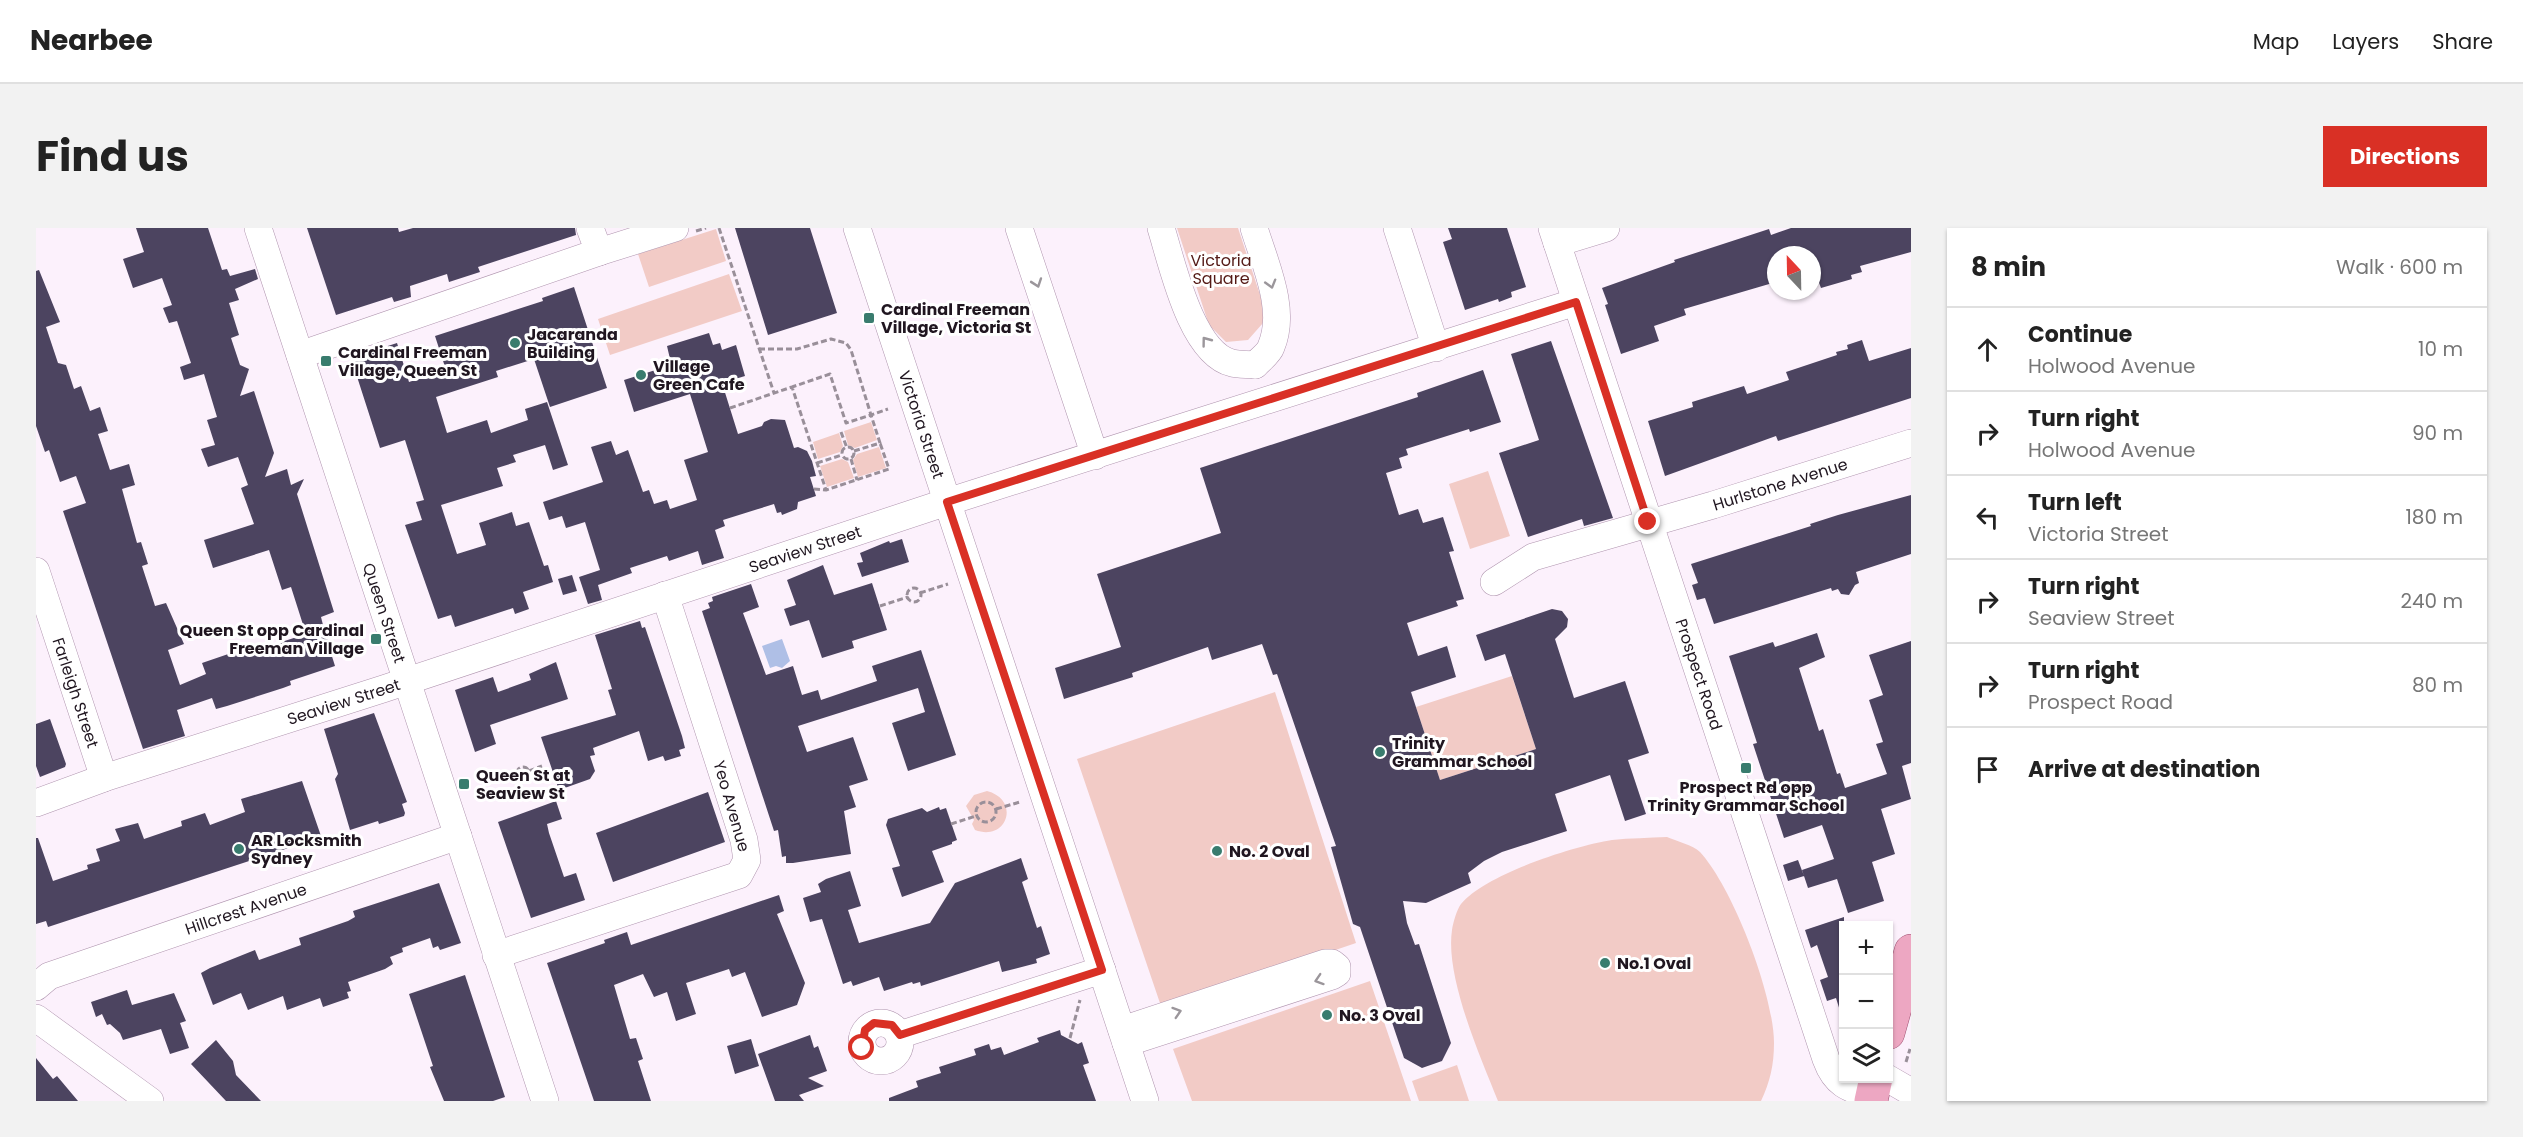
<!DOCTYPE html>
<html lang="en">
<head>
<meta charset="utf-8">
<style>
  :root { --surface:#fff; --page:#f2f2f2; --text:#222; --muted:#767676; --line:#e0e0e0; --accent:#d93025 }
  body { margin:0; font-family:Poppins,sans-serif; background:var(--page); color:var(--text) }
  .controls { position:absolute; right:18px; bottom:18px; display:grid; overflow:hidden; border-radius:0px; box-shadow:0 2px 4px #0004 }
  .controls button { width:54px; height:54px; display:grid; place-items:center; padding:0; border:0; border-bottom:2px solid var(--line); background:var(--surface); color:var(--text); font:30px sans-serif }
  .compass { position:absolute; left:1731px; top:18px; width:54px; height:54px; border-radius:50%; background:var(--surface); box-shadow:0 2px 4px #0004; rotate:338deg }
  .stop { position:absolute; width:18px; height:18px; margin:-14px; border:4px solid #d93025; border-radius:50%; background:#fff }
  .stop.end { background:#d93025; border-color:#fff; box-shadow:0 2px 6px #0008 }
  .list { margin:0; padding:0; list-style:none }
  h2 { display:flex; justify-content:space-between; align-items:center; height:78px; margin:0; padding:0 24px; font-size:26px }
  h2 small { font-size:20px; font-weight:400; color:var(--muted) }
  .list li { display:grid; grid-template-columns:39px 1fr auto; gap:18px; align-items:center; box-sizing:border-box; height:84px; padding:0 24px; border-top:2px solid var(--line) }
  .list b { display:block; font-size:22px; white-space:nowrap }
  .list p { margin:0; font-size:20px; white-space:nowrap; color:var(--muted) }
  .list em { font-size:20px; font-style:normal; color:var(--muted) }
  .icon { flex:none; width:33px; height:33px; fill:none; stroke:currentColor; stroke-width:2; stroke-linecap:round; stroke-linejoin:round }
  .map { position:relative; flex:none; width:1875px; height:873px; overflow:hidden; border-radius:0px }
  header { display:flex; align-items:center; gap:36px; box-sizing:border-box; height:84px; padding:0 30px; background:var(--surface); border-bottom:2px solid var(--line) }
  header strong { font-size:28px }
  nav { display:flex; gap:33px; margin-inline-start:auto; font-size:21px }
  .intro { display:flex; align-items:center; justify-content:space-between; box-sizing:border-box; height:144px; padding:0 36px }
  h1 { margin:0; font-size:42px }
  .button { padding:15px 27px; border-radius:0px; background:var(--accent); color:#fff; font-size:21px; font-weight:700 }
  main { display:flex; gap:36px; padding:0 36px }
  aside { flex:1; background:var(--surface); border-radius:0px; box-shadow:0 2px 4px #0004 }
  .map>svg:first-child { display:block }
</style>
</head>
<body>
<header>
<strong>Nearbee</strong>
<nav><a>Map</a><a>Layers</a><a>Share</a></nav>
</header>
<div class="intro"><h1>Find us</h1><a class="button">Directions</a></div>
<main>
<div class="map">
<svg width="1875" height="873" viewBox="0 0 1875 873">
  <rect width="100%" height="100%" fill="#fcf1fc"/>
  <path fill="#f2cbc6" d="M1141,0h61l27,82 -2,13 -15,17 -22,2 -17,-17z
    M680,1l10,32 -77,26 -11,-33z
    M693,46l13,37 -132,44 -12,-36z
    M835,194l6,18 -22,8 -7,-3 -4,-14z
    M803,205l4,13 -3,6 -22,7 -5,-17z
    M843,219l7,21 -28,9 -5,-17 4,-6z
    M806,231l6,3 6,16 -27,9 -7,-21z
    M1452,243l22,65 -40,13 -21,-65z
    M1476,448l24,73 -96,31 -24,-73z
    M1239,464l81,251 -194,66 -85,-250z
    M951,563c34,9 20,51 -12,39l-3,-6 2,-4 -8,-14 8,-11z
    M1631,609c9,4 26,8 33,15 33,36 74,143 74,191 0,22 -4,39 -13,58h-263c-18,-45 -53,-124 -46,-171 1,-7 5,-21 9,-26 25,-30 113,-58 151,-64 18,-2 37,-2 55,-3z
    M1334,753l41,120h-219l-19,-52z
    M1421,837l12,36h-50l-7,-20z"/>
  <path fill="#afbfe6" d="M746,411l8,22 -8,7 -6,-2 -6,2 -8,-22z"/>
  <path fill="#4c4460" d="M100,0h72l14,42 5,-1 3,7 25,-7 3,10 -23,10 4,11 -10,3 10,32 -8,3 9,27 9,4 -9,27 14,-5 20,62 -9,24 22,-8 4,16 13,-6 -7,15 37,118 -13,5 5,20 5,7 -1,6 5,16 -45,15 1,4 -8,3 -56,18 -11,3 -4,-11 -35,12 8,26 -42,13 -80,-238 23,-8 -10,-27 -16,6 -11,-32 -4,2 -9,-26v-155l3,-1 21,52 -14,5 12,36 8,2 8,24 7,-3 9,25 10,-4 8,24 -10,3 12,36 19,-6 6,21 -13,4 15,54 4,-1 7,22 -6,2 13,40 11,-3 18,41 -16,6 12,35 26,-11 -4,-11 38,-13 2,5 64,-21 -15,-47 -9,3 -13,-40 -56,18 -9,-28 50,-16 -13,-36 7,-3 -10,-28 -30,10 -7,-18 14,-4 -8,-25 10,-3 -13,-43 -20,6 -4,-13 11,-4 -14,-42 -8,2 -6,-15 9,-3 -10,-27 -29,10 -10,-29 21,-7z
    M271,0h91l1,4 14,-4h162l1,7 -98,32 2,5 -31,10 -2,-8 -37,12 1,11 -17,5 -2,-5 -56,18z
    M699,0h75l27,85 -69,22z
    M1412,0h59l19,59 -15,5 1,5 -13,5 -1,-3 -33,11 -22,-68 9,-3z
    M1755,0h120v24l-51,14 2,6 -11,3 1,4 -31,9 -9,-24v-9h-36v27l-92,27 2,6 -32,11 5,15 -38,13 -16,-49 3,-1 -6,-16 73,-26 -1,-2 95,-31 2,6z
    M538,59l33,101 -57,19 -16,-48 -38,12 2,6 -62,20 11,36 40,-13 4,13 37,-13 -3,-11 22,-7 21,63 -15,5 -8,-25 -32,10 3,7 -19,6 6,18 -62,19 16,49 29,-9 -7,-22 33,-11 4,14 13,-4 15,44 4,-1 5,17 -30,10 6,17 -14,5 -2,-6 -58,19 -4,-12 -13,4 -33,-94 17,-5 -6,-18 8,-2 -19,-60 -25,8 -29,-90 46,-15 12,39 37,-12 -11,-34 108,-35 -1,-3z
    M673,105l4,12 7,-2 2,7 14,-5 9,31 -23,7 16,51 24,-8 2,-4 7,-3 14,1 9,28 4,-1 9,4 5,10 4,15 -6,1 6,19 -18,6 -1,7 -15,6 -1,-3 -4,1 -3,-9 -51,16 2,6 -10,4 9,28 -22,7 -4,-14 -29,10 -2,-5 -37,12 2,5 -34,12 4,15 -14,4 -9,-27 21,-7 -15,-48 -19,6 -4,-12 -13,4 -6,-18 60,-20 -12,-35 20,-6 5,14 12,-5 15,42 6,-2 5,14 13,-4 3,9 27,-9 -13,-40 24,-8 -18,-58 -56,18 -10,-32 41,-13 -2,-6 7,-2 -3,-13z
    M1826,112l7,21 42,-13v50l-133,43 -2,-5 -111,40 -17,-55 45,-14 -1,-5 52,-16 3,8 42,-14 -3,-8 51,-17 -1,-3 12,-3 -1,-4z
    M1515,113l62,177 -29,8 -2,-7 -54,18 -29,-84 40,-13 -28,-86z
    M1447,142l18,52 -31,10 -1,-3 -63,20 2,6 -9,3 3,10 -16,5 13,42 19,-6 5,14 20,-6 11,34 -5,1 15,47 -8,2 2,5 -51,17 11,33 29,-10 9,31 -45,15 29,88 96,-31 -31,-95 -20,7 -9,-26 76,-26 10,2 6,8 -1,8 -12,12 19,59 51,-17 24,72 -21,7 18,54 -21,7 -15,-46 -55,19 12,37 -65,21 -18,9 -16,12 3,10 -45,20 -23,-2 4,22 8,22 4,-1 32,99 -9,18 -20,7 -18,-10 -44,-131 -7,-3 -22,-77 5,-1 -59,-172 -4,1 -11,-31 -50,16 -4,-13 -76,26 1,4 -69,22 -9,-31 66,-21 -24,-73 124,-41 -21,-65 218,-71 -1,-4z
    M1875,267v59l-55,18 3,11 -4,2 -6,10 -8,-1 -3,-5 -6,2 -1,-3 -117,36 -9,-26 -8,2 -5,-15 6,-2 -7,-19 120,-38 -1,-2 28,-9z
    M866,311l7,23 -47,15 -5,-14 6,-1 -3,-9 29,-12 1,2z
    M787,337l11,30 38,-12 15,47 -35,11 2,7 -32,10 -13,-38 -19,6 -6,-17 12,-4 -9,-25z
    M536,347l5,16 -14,4 -5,-16z
    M715,356l8,23 -16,6 23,62 27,-9 9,29 16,-5 3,10 56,-19 -5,-15 49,-16 35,105 -48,16 -16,-48 33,-11 -7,-24 -120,38 9,26 46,-15 15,43 -19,6 7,21 -12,4 7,43 -58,9h-7v-7l-4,1 -4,-27 -4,1 -72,-220 8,-3 -2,-5 5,-2 -1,-4z
    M604,393l2,7 3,-1 37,109 3,12 -6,2 2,6 -16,5 -2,-5 -15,5 -9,-30 -46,17 2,7 -5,1 5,15 -5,8 -31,11 -18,-53 75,-22 -8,-25 4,-1 -17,-54z
    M1781,405l8,24 -26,11 20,63 4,-2 14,45 3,-1 5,15 42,-14 -11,-30 7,-2 -14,-42 14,-5 -14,-40 42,-14v122l-9,3 9,33 -30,10 14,45 -23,8 12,39 -36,12 -11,-34 -29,9 -6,-18 32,-11 -12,-34 -38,13 -31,-94 4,-1 -28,-87 44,-14 2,5z
    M520,434l12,37 -78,26 6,19 -21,8 -20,-62 38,-13 5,15 33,-12 -2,-6z
    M338,485l33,89 -5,2 3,9 -1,3 -25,8 -1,-3 -28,9 -15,-51 3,-5 -14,-45z
    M14,491l16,45 -1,3 -25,10 -4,-11v-42z
    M266,553l19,55 -2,2 -271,89 -2,-6 -10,3v-86h2l15,43 35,-12 -1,-4 13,-4 -4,-12 24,-8 -5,-12 23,-6 6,16 38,-13 -1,-5 24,-8 5,12 35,-13 -4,-13z
    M672,564l17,50 -112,40 -17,-49z
    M520,573l6,18 -15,5 2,9 15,44 12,-4 9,27 -54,18 -33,-96z
    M903,579l1,3 6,-2 11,32 -5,2v2l-20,7 12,31 -42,15 -10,-29 8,-2 -14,-41 2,-6 34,-11 5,4z
    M985,630l7,21 -6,3 15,46 4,-2 9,28 -14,5 1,4 -35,9 -3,-11 -78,25 -1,-4 -7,2 -1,-2 -28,9 -5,-14 -26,9 -2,-5 -8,3 -21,-65 -12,3 -7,-24 18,-6 -3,-8 8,-5 24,-8 11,35 -13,4 11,33 71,-20 25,-40z
    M1762,632l6,16 -16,5 -5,-16z
    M403,655l22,60 -21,7 -2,-4 -5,2 -3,-10 -28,10 1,4 -13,5 3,7 -8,5 -37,13 3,9 -4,1 2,6 -26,9 -3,-9 -33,12 -4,-14 -35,14 -7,-17 -28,12 -12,-32 9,-5 45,-18 4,10 42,-15 -2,-7 49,-17 7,-4 -2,-6z
    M743,667l5,16 -7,3 28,69 -8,22 -35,12 -17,-45 -13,5 -3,-8 -43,14 10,31 -20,7 -9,-29 -13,5 -11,-23 -29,11 16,54 6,-1 7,21 -5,2 13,40h-57l-47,-138 58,-20 -1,-3 23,-8 4,13z
    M1808,689v97h-3l-5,-16 -9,3 -7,-21 8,-3 -11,-32 -6,3 -6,-18z
    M429,747l40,122 -12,4h-49l-14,-34 3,-1 -24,-72z
    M91,762l5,15 42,-12 12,28 -6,2 9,25 -19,6 -9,-25 -38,11 -3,-7 -10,-9 -3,1 -5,-11 -6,3 -5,-15z
    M1024,802l1,5 17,9 4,-2 7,21 -6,2 13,36h-207v-3l29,-11 -2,-6 25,-8 -2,-6 37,-12 -2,-6 15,-5 2,6 10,-3 3,8 35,-13 -2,-4z
    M774,807l4,13 4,-2 9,25 -19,7 16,8 -25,9 5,6h-29l-17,-47z
    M715,811l8,27 -24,8 -8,-28z
    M180,812l17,21 3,14 25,26h-35l-35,-37z
    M0,830l17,21 4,-3 21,25h-42z"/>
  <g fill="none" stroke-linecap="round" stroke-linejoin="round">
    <g stroke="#b095af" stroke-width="28">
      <g id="minor">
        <path id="s1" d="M222,0l287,873"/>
        <path id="s2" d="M821,0l288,873"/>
        <path d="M983,0l76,228"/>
        <path d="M1125,0c11,35 30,125 71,135 7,2 16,1 23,2"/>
        <path d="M1218,0c11,36 33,82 17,119 -2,6 -11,13 -16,18"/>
        <path d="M1361,0l39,120"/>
        <path id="s3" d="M1516,0l274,831c9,25 22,30 46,36"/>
        <path d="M1521,15l49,-15"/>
        <path d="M563,24l76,-24"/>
        <path d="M264,127l299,-103 -9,-24"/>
        <path id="s4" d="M0,343l68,207"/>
        <path id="s5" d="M1458,354l39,-25 180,-52 198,-62"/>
        <path id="s6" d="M0,575l68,-25 279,-89 564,-187 629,-200"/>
        <path d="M460,727l243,-80 8,-15 -3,-20 -79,-245"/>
        <path id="s7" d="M0,759l13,-11 409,-140"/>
        <path d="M0,790l114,83"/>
        <circle cx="845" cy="814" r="19"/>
        <path d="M1086,802l203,-67h7l5,4v6l-5,3 -206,67"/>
        <path d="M863,807l203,-65"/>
        <path d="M1851,850l24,14"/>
      </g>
    </g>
    <g stroke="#9d4e6f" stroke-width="34">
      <path id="major" d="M1852,805l23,-82
        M1835,873l5,-23"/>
    </g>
    <path stroke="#998f99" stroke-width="3" stroke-dasharray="6 3" stroke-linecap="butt" d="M683,0l55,165
      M660,3l10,-3
      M723,121h38l34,-10 15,4 5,7 20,65 -25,8 -16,-49 -38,13
      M694,180l62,-21 34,103
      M805,204l6,16
      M806 225a6 6 0 1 1 12 0a6 6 0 1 1-12 0Z
      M818,223l26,-8 -9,-28 17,-6
      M815,231l6,21
      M781,235l25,-8
      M778,261l12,1 63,-21 -9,-26
      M871 367a7 7 0 1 1 14 0a7 7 0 1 1-14 0Z
      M884,365l28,-9
      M844,378l28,-9
      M481 545a6 6 0 1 1 12 0a6 6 0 1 1-12 0Z
      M493,543l13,-5
      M467,552l14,-5
      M940 584a10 10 0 1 1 20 0a10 10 0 1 1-20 0Z
      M960,581l24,-7
      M915,596l25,-8
      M1034,810l10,-38
      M1870,834l4,-13"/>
    <use href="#minor" stroke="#fff" stroke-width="27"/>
    <use href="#major" stroke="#eda7c2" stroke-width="33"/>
  </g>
  <defs><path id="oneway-chevron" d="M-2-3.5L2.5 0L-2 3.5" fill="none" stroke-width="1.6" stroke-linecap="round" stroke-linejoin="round" transform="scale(1.5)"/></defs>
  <g stroke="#9b969b">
    <use href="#oneway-chevron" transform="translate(1001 55) rotate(71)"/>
    <use href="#oneway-chevron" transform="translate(1235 56) rotate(74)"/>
    <use href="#oneway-chevron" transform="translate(1170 113) rotate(-127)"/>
    <use href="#oneway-chevron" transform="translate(1283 752) rotate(162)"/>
    <use href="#oneway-chevron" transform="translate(1141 784) rotate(-18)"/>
  </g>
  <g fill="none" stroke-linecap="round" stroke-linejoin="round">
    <path stroke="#d93025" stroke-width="8" d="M826,820l3,-18 9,-7 18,2 8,10 202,-65 -155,-468 629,-200 72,220"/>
  </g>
  <g fill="#397c6e" stroke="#fff" stroke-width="2">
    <rect x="827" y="84" width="12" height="12" rx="3"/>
    <circle cx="479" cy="115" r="6"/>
    <rect x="284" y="127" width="12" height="12" rx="3"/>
    <circle cx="605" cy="147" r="6"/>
    <rect x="334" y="405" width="12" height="12" rx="3"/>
    <circle cx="1344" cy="524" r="6"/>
    <rect x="1704" y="534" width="12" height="12" rx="3"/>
    <rect x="422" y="550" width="12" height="12" rx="3"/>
    <circle cx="203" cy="621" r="6"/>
    <circle cx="1181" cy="623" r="6"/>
    <circle cx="1569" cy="735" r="6"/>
    <circle cx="1291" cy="787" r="6"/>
  </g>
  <g text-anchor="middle" stroke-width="6" stroke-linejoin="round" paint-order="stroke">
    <g font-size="16" fill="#541a16" stroke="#fff">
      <text x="1185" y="38">Victoria<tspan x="1185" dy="18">Square</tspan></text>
    </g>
    <g font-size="16" font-weight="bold" fill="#201620" stroke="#fff" text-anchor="start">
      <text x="845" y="87">Cardinal Freeman<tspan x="845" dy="18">Village, Victoria St</tspan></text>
      <text x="491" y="112">Jacaranda<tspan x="491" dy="18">Building</tspan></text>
      <text x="302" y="130">Cardinal Freeman<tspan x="302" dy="18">Village, Queen St</tspan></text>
      <text x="617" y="144">Village<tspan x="617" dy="18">Green Cafe</tspan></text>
      <text x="328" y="408" text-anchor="end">Queen St opp Cardinal<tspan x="328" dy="18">Freeman Village</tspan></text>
      <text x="1356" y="521">Trinity<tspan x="1356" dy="18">Grammar School</tspan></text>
      <text x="440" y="553">Queen St at<tspan x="440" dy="18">Seaview St</tspan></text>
      <text x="1710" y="565" text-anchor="middle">Prospect Rd opp<tspan x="1710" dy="18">Trinity Grammar School</tspan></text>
      <text x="215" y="618">AR Locksmith<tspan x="215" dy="18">Sydney</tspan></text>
      <text x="1193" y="629">No. 2 Oval</text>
      <text x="1581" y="741">No.1 Oval</text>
      <text x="1303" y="793">No. 3 Oval</text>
    </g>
    <g font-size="16" fill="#201620" stroke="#fff">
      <text dy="6" stroke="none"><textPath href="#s2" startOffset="207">Victoria Street</textPath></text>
      <text dy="6" stroke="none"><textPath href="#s5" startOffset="304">Hurlstone Avenue</textPath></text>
      <text dy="6" stroke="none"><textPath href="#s6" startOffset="810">Seaview Street</textPath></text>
      <text dy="6" stroke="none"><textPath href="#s1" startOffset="405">Queen Street</textPath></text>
      <text dy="6" stroke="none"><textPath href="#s3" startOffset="470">Prospect Road</textPath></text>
      <text dy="6" stroke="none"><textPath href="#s4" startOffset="128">Farleigh Street</textPath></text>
      <text dy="6" stroke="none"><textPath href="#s6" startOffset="324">Seaview Street</textPath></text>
      <text transform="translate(696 578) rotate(74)" y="6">Yeo Avenue</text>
      <text dy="6" stroke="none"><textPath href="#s7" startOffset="225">Hillcrest Avenue</textPath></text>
    </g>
  </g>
</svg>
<div class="controls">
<button>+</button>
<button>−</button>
<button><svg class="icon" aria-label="layers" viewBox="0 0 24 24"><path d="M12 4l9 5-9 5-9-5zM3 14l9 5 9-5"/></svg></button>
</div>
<svg class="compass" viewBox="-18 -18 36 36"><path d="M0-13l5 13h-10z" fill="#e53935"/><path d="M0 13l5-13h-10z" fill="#767676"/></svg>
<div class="stop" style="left:826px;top:820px"></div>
<div class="stop end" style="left:1612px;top:294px"></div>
</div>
<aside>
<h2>8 min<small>Walk · 600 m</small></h2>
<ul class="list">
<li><svg class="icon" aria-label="ahead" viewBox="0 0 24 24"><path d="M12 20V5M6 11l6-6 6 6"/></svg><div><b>Continue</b><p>Holwood Avenue</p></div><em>10 m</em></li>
<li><svg class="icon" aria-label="right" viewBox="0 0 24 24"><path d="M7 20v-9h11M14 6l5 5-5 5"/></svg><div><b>Turn right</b><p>Holwood Avenue</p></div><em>90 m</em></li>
<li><svg class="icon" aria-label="left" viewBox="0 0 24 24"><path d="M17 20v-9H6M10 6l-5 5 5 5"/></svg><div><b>Turn left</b><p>Victoria Street</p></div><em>180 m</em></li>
<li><svg class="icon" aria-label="right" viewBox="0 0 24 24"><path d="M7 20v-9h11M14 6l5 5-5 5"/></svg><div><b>Turn right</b><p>Seaview Street</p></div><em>240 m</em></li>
<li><svg class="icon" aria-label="right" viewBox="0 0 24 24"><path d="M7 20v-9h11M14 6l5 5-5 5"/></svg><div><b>Turn right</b><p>Prospect Road</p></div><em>80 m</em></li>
<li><svg class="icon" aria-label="arrive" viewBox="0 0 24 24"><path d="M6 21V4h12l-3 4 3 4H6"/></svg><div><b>Arrive at destination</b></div></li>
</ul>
</aside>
</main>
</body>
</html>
